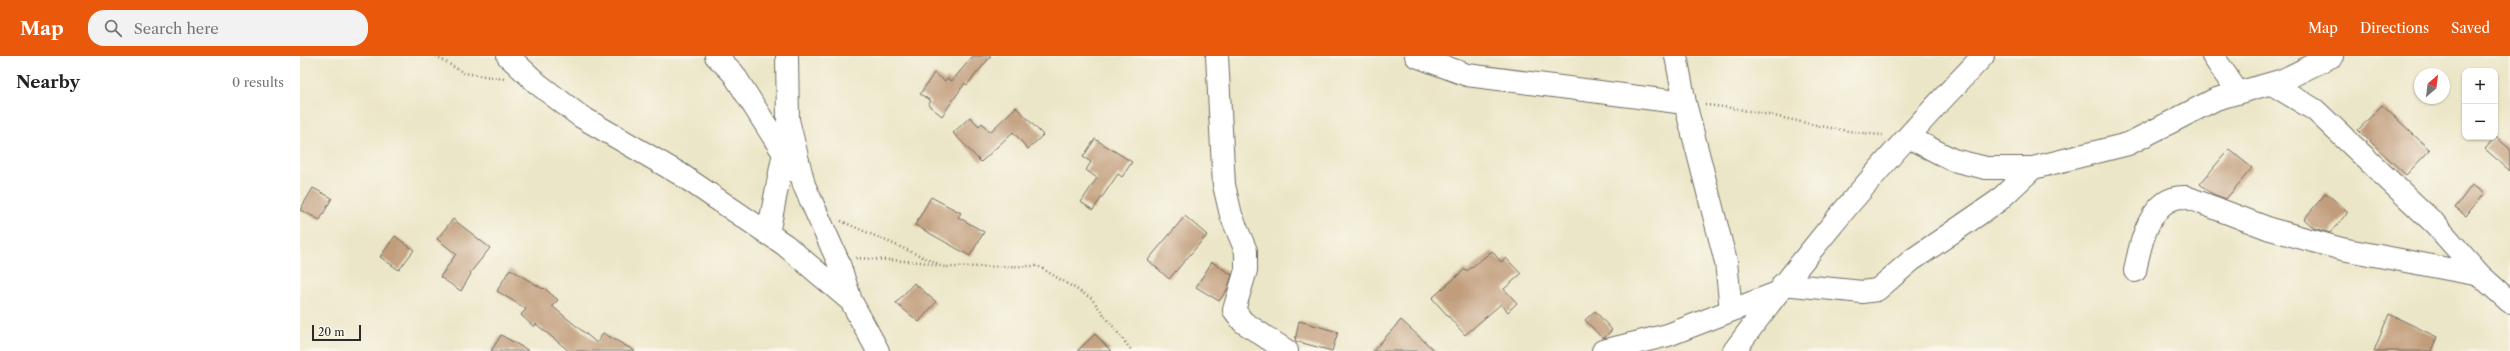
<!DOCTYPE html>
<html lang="en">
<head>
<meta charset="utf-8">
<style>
  :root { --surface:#fff; --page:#f2f2f2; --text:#222; --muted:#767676; --line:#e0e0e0; --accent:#ea580c }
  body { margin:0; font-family:"Libre Caslon Text",serif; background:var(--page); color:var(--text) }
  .controls { position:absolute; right:12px; top:12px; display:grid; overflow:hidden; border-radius:8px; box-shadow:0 1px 3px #0004 }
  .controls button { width:36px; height:36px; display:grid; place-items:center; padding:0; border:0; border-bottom:1px solid var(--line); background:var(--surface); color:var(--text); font:20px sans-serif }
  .compass { position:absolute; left:2114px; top:12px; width:36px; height:36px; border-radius:50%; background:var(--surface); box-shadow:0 1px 3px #0004; rotate:28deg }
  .scale { position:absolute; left:12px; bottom:10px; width:49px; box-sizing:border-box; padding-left:4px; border:2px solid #2b2b2b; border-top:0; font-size:11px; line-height:14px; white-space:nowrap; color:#2b2b2b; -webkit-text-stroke:3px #fbf7ec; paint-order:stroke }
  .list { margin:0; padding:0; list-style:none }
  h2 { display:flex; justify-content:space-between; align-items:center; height:52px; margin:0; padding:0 16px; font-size:17px }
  h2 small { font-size:13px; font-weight:400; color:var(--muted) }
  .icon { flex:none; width:22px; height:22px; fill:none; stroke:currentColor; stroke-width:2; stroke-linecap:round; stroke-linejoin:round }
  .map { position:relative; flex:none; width:2210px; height:295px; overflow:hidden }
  header { display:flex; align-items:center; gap:24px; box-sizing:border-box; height:56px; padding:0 20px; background:var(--accent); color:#fff }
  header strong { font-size:19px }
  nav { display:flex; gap:22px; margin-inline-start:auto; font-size:14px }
  .search { width:280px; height:36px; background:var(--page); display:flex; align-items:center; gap:10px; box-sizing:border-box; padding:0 14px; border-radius:16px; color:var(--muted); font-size:15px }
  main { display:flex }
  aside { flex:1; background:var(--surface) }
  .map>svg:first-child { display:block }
</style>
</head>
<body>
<header>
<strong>Map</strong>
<div class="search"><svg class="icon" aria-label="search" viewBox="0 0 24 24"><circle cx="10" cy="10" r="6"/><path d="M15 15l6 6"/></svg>Search here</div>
<nav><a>Map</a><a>Directions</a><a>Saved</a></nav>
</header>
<main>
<aside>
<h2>Nearby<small>0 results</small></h2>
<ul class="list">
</ul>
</aside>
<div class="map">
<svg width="2210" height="295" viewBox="0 0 2210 295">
  <rect width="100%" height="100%" fill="#fbf7ec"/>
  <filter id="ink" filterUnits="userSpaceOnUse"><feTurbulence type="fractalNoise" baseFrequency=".025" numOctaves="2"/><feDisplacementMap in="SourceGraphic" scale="8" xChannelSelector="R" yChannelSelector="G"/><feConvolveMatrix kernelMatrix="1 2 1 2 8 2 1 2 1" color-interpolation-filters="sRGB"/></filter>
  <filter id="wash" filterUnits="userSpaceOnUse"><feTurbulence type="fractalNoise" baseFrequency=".012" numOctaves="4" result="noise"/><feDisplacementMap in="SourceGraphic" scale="16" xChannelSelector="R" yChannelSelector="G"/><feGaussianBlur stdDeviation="0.9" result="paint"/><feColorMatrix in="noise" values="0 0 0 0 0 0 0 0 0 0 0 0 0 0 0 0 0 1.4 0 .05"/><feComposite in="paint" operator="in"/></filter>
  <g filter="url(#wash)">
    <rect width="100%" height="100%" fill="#ece6c8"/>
    <g id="blocks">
      <path fill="#c19d7c" d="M673,0h18l-24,29 -2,-2 -23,33 -14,-11 3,-4 -11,-7 14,-21 11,8 2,-3 5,3z
        M2082,49l48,45 -24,25 -48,-45z
        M716,51l27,28 -15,14 -15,-17 -32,30 -28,-29 17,-16 9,9 3,-3 8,9z
        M2196,81l14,12v22l-25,-22z
        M795,83l37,23 -10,15 -4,-3 -25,36 -12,-8 16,-24 -11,-8 5,-8 -8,-5z
        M1929,93l23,19 -26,31 -15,-6 -11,-9z
        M2172,129l12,8 -18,23 -11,-8z
        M13,132l19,10 -12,22 -20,-10z
        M2026,137l22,19 -18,21 -16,-5 -10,-9z
        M631,141l30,16 -3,4 26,15 -14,24 -55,-31z
        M885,160l22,19 -38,44 -21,-19z
        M153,163l37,29 -20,25 1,1 -10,17 -21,-14 16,-23 -19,-15z
        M95,180l19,14 -15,20 -19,-13z
        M1192,195l9,11 5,-4 15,16 -17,15 13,14 -9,9 -7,-8 -36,31 -33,-37 33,-29 2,2z
        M912,206l20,13 -4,13 -9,13 -23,-14z
        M210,213l33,20 1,-1 14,12 -6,6 45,37 6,-10 32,18h-66l-33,-27 -2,3 -13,-12 5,-6 -29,-18z
        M614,227l22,19 -17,20 -23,-19z
        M1295,255l17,19 -8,8h-2l-17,-18z
        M2089,258l48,23 -6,14h-57z
        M1101,264l34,31h-62z
        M999,265l39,11 -6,19 -37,-10z
        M795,278l16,17h-34z
        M201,279l28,16h-38z"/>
    </g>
  </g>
  <g filter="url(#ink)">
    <use href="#blocks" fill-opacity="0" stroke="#6f6c62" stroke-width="1"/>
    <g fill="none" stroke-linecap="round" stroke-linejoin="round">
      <g stroke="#6f6c62" stroke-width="24">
        <path id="minor" d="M208,0l30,28 42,32 100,58 105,71 66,56
          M416,0l17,17 62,98
          M487,0l1,64 16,65 34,76 13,40 27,50
          M917,0l7,129 7,30 15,36v19l-12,40 9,12 44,29
          M1116,0l51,19 218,28
          M1376,0l9,47 41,159 5,48
          M1913,0l25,37
          M1972,28l43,26 120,114 45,51
          M1608,81l45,23 33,8h47
          M468,178l17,-87
          M1835,215c5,-27 15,-76 51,-74l84,32 72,20 138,26 30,27
          M1483,228l79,8 15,-2 35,-30 86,-59 35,-33 95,-24 88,-45 67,-19 49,-24
          M1303,295l65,-16 109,-42
          M1434,295c76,-104 160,-203 249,-295"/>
      </g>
      <path stroke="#6f6c62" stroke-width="2.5" stroke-dasharray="1 3" stroke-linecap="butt" d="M136,0l28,17 40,6
        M1405,49c61,5 118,26 178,30
        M541,165l98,43
        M556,202l65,4 24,5 93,-1 53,32 41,53"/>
      <use href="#minor" stroke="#fff" stroke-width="22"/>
    </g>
  </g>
</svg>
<div class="controls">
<button>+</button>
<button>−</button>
</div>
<svg class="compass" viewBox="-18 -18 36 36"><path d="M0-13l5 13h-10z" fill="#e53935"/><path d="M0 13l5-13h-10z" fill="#767676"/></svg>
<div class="scale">20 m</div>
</div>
</main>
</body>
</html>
